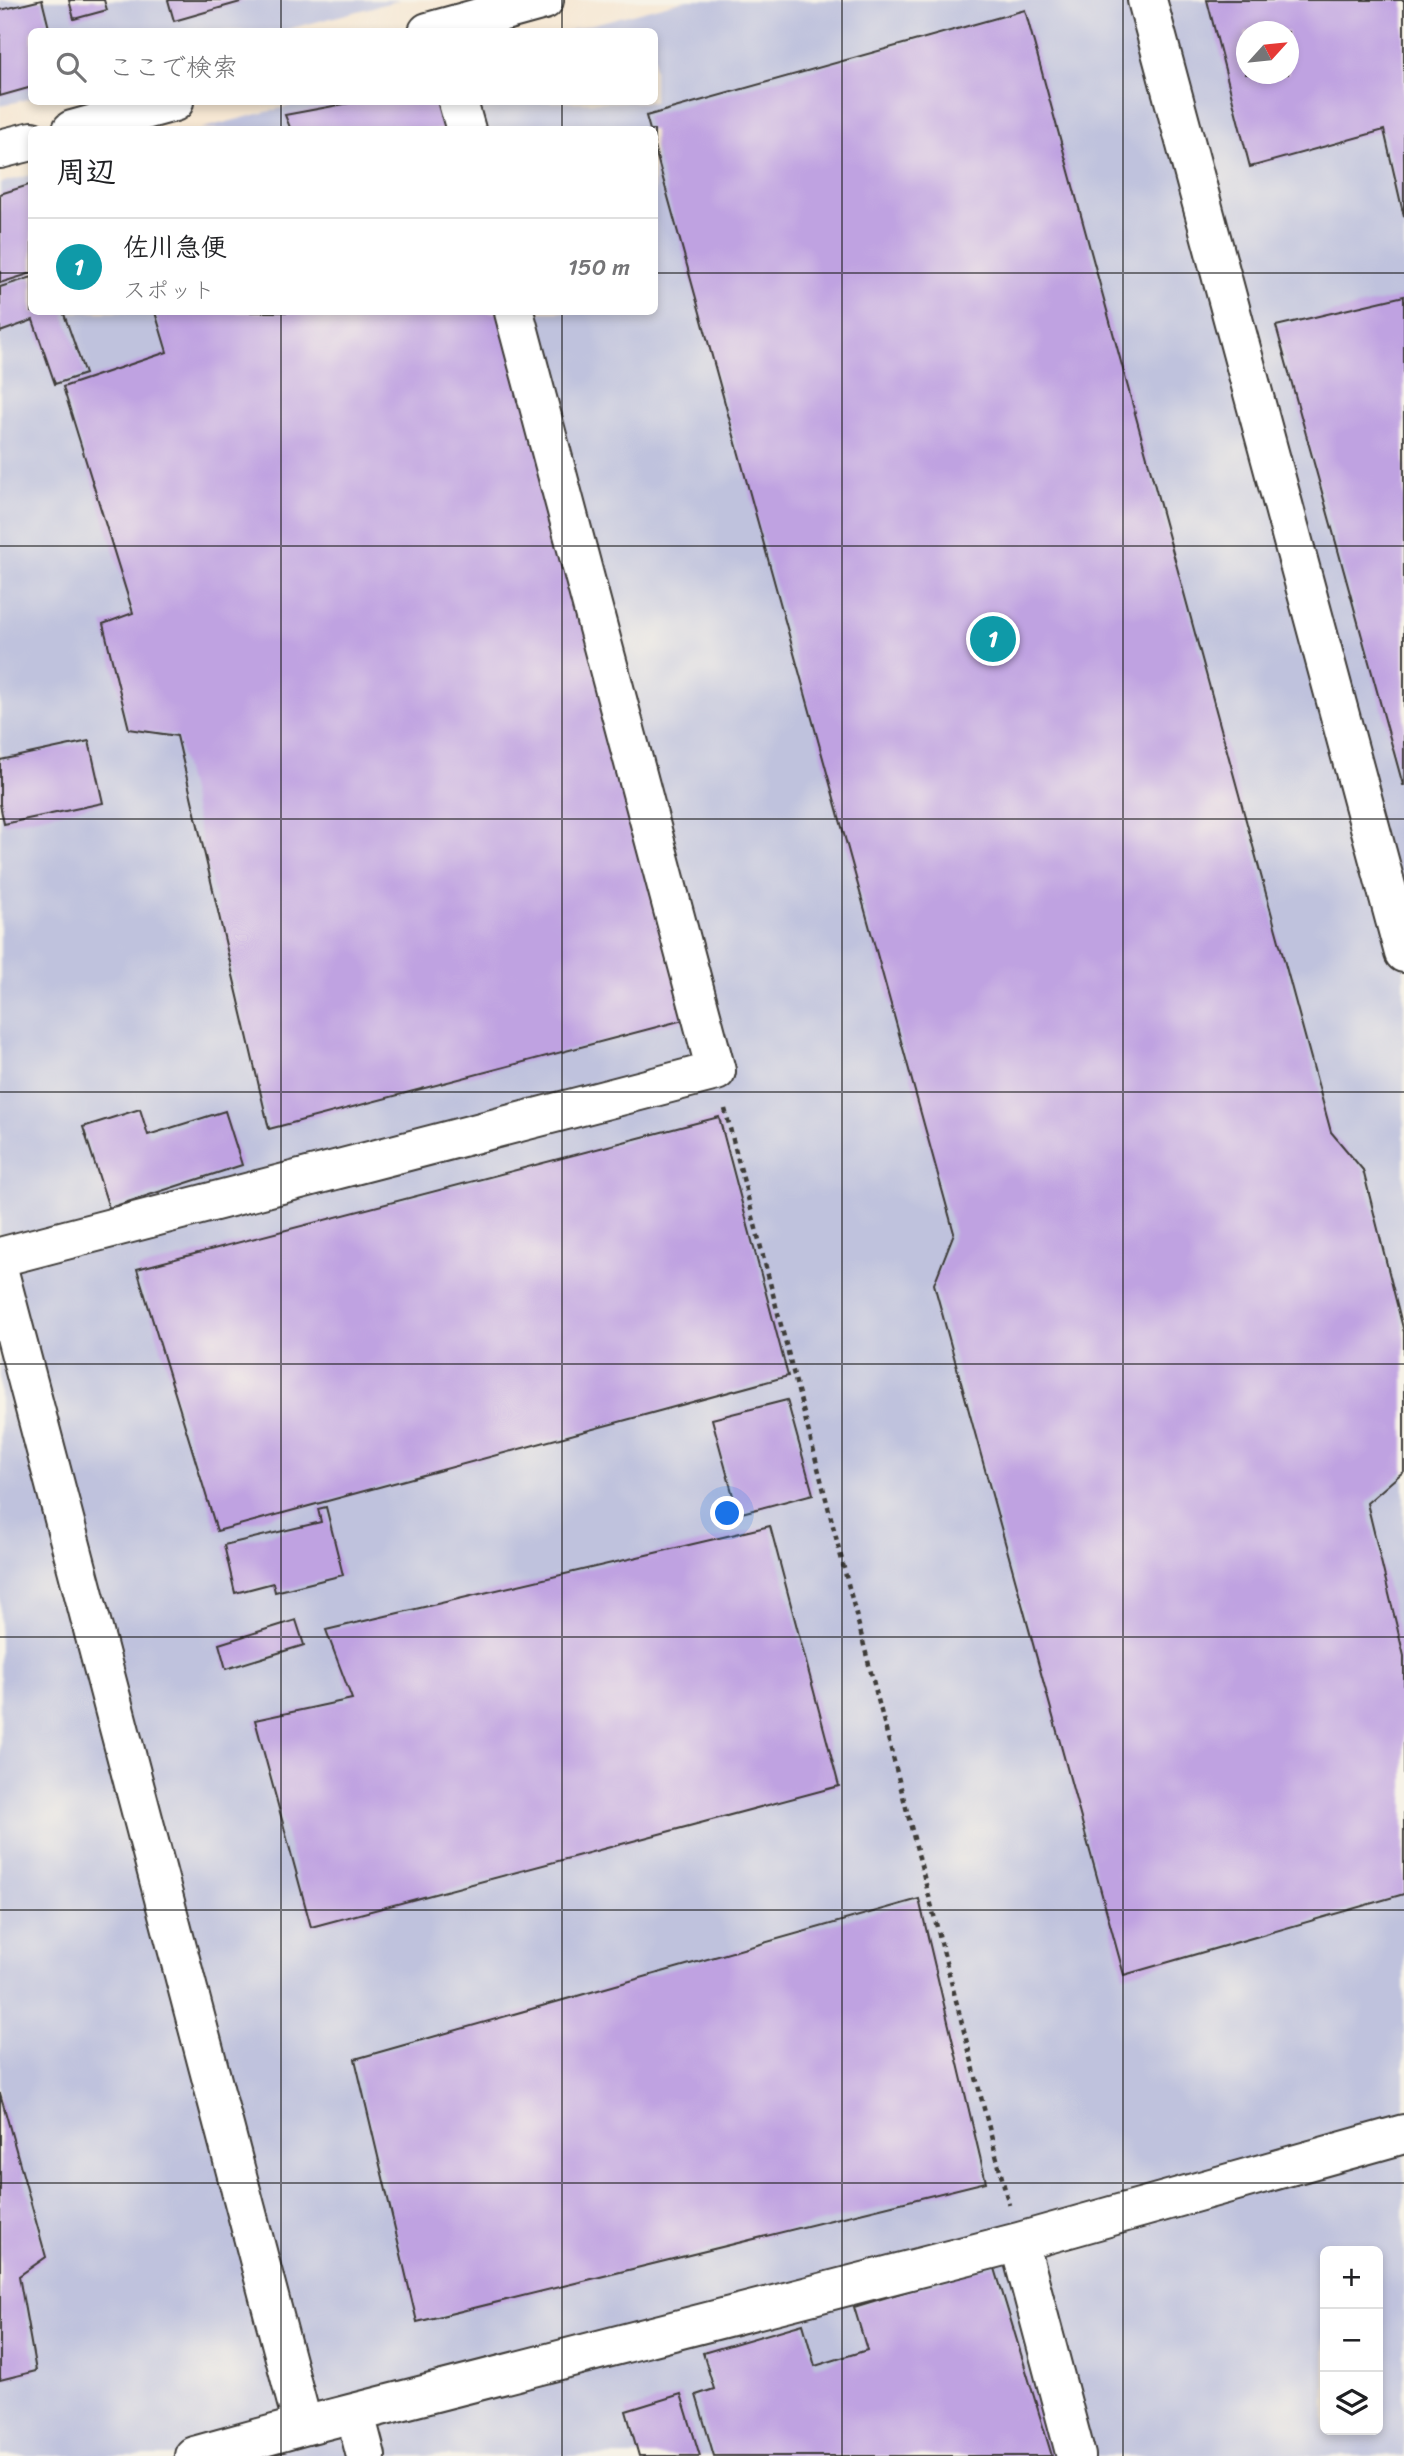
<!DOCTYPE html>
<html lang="ja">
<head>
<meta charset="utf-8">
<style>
  :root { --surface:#fff; --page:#f2f2f2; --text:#202124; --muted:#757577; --line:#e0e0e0; --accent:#c8321e }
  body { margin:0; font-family:Sriracha,"Klee One",sans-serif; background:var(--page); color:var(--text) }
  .controls { position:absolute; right:21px; bottom:21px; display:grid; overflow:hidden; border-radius:10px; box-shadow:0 4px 10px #0003 }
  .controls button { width:63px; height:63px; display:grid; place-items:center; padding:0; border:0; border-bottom:2px solid var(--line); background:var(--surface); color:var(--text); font:35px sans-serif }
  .compass { position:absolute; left:1236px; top:21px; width:63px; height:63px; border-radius:50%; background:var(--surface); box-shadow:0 4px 10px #0003; rotate:63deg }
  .you { position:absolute; left:728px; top:1514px; width:24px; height:24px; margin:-18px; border:5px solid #fff; border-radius:50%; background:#1a73e8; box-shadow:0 0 0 10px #1a73e833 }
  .badge { display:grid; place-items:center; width:46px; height:46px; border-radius:50%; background:var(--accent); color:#fff; font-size:23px; font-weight:700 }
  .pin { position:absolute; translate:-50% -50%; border:4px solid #fff; box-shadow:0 2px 7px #0006 }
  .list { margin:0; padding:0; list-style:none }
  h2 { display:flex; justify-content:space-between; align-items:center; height:91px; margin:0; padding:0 28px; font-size:30px }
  h2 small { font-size:23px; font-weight:400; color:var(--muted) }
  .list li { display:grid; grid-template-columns:46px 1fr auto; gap:21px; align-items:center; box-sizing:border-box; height:98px; padding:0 28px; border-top:2px solid var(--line) }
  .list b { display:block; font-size:26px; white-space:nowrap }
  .list p { margin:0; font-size:23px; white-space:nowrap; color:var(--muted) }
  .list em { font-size:23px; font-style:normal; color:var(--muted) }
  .icon { flex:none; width:38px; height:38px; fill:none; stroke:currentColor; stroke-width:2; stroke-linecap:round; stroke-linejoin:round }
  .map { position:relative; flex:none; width:1404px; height:2456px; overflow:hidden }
  .search { position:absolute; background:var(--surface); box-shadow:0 4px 10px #0003; left:28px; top:28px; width:630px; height:77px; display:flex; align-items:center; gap:18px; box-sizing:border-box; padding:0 24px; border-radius:10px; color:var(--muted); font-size:26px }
  .panel { position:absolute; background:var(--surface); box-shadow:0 4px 10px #0003; left:28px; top:126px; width:630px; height:189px; border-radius:10px }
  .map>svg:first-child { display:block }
</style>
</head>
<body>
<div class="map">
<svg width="1404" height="2456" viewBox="0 0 1404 2456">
  <rect width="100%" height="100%" fill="#f7f3e8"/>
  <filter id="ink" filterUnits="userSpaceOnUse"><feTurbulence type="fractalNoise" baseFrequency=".0143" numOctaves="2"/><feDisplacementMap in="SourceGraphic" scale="14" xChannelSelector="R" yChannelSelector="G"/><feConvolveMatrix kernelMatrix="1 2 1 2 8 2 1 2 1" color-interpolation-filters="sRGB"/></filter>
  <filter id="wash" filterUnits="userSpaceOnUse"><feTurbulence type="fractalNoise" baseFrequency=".00686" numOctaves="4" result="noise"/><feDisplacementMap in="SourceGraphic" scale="28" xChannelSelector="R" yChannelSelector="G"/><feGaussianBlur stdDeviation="1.57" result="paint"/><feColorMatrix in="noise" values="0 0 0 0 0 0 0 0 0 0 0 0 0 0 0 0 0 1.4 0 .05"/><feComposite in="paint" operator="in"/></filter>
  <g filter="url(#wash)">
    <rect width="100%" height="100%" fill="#f6e7d3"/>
    <path fill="#bfc2dd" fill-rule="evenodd" d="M0,0h400l-119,31 -249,1 -1,66 -31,8z
      M685,0h719v2456h-1404v-2273l31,-8 1,137h622v-182l-454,-1 105,-27h349v-70l-87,-1zM1246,32h42v42h-42zM1325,2251h53v179h-53z"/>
    <g id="blocks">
      <path fill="#bfa2e1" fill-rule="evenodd" d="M42,0l8,32h-18v55l-32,9v-86z
        M69,0h35l3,10 -33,9z
        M168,0h76v1l-70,20z
        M1207,0h197v217l-20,-87 -134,37zM1246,32h42v42h-42z
        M1025,10l306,1122 32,38 41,162v139l-37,32 37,153v238l-280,81 -190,-691 20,-51 -300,-1087v-16h-4l-4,-14z
        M355,102h91l7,28h-162l-6,-15z
        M32,184v89l-32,10v-89z
        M32,277v35h37l-5,2 21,60 -30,10 -22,-64 -33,12v-45z
        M1404,296v489h-1l-127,-459z
        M155,312h347l189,706 -422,111 -92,-393 -48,-7 -26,-105 30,-11 -70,-226 104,-35z
        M89,741l14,62 -99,21 -4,-20v-44z
        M140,1109l8,26 77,-24 17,54 -133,43 -26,-81z
        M719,1117l69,259 -571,155 -80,-262z
        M787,1400l26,94 -75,20 -26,-95z
        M326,1507l17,68 -68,17 -2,-9 -38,10 -11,-48 97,-23 -3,-13z
        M770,1526l69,260 -528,141 -56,-207 97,-21 -26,-69z
        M296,1620l8,25 -78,24 -7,-25z
        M919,1899l67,283 -569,140 -62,-263z
        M0,2093l46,164 -27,19 17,95 -36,9z
        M994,2265l58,191h-338l-18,-61 18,-6 -11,-36 100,-29 12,42 52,-16 -13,-43z
        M681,2394l19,62h-61l-13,-45z"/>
    </g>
  </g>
  <g filter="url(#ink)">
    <use href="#blocks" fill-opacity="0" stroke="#3d3a37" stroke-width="2"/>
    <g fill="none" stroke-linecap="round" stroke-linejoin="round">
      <g stroke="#3d3a37" stroke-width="42">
        <path id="minor" d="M1147,0l257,953
          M428,32l116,-32
          M458,102l8,28
          M72,130l102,-28
          M0,149l32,-8
          M0,1257l716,-186 -202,-759
          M0,1276l303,1150
          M1019,2242l57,214
          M355,2414l11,42
          M194,2456l109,-30 716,-184 385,-108"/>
      </g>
      <path stroke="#3d3a37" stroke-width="4.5" stroke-dasharray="5 5" stroke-linecap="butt" d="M725,1109l284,1096"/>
      <use href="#minor" stroke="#fff" stroke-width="38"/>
    </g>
  </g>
  <path fill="none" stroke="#1c1c1c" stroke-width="2" stroke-opacity="0.55" d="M281,0v32M562,0v32M842,0v2456M1123,0v2456M281,102v28M562,102v28M0,273h32M654,273h750M281,312v2144M562,312v2144M0,546h1404M0,819h1404M0,1092h1404M0,1364h1404M0,1637h1404M0,1910h1404M0,2183h1404"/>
</svg>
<div class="controls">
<button>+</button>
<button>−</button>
<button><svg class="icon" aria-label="layers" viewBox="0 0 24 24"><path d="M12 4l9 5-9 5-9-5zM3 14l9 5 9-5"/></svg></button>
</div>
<svg class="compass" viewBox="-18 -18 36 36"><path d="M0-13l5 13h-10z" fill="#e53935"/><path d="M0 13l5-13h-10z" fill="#757577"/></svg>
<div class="you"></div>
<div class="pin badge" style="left:993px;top:639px;background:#0f9aa8">1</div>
<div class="search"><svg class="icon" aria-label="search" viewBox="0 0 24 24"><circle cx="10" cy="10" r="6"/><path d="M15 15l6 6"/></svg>ここで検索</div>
<section class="panel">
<h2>周辺<small></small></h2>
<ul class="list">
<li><span class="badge" style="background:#0f9aa8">1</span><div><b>佐川急便</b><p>スポット</p></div><em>150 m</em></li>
</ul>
</section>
</div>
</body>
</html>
